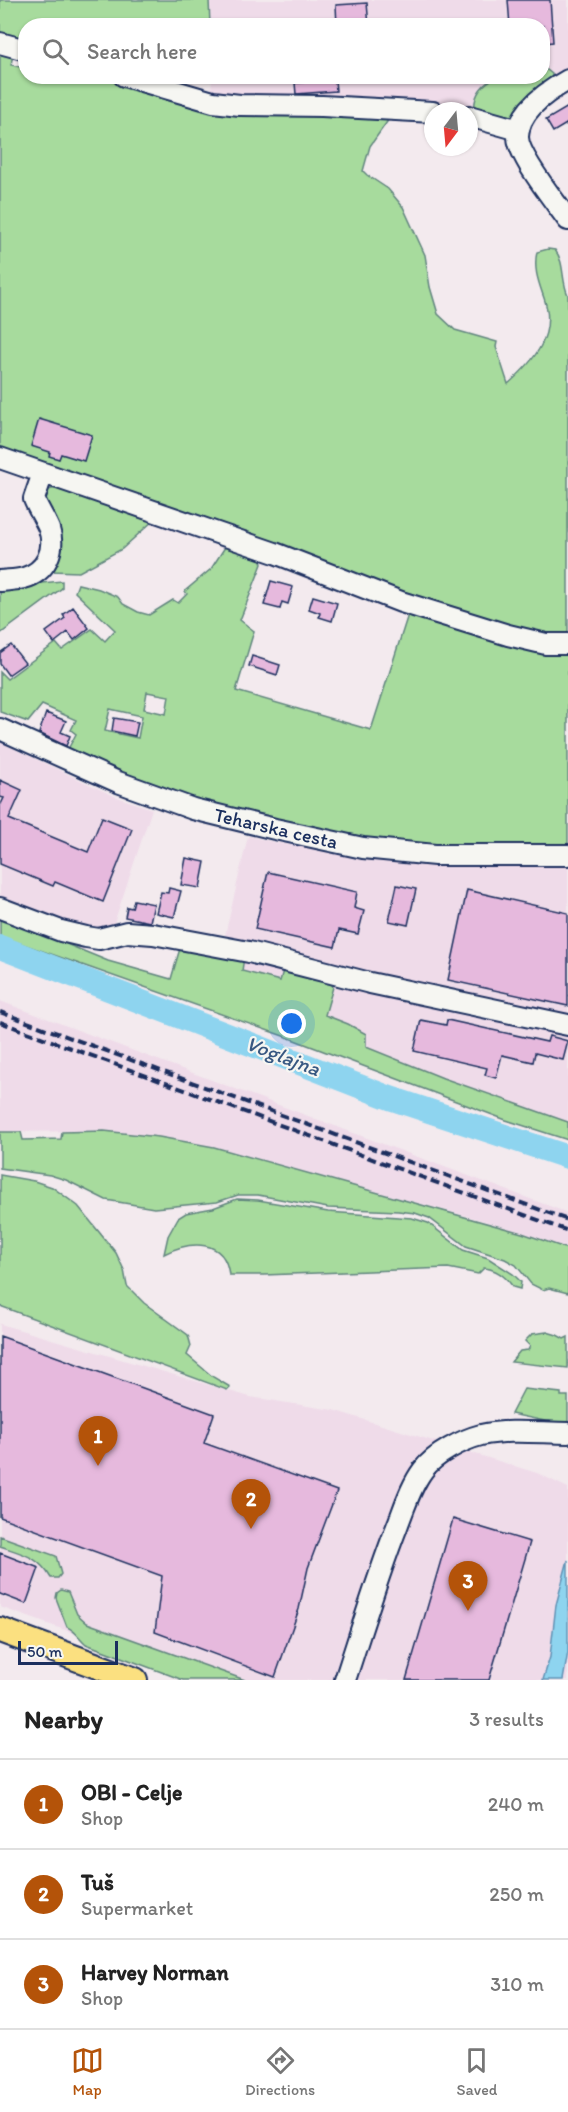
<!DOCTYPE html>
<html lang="en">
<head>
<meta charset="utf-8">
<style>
  :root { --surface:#fff; --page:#f2f2f2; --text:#222; --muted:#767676; --line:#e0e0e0; --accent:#b45309 }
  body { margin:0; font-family:Itim,sans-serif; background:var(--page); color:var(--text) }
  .compass { position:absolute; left:424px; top:102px; width:54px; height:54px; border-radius:50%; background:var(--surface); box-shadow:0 2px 4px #0004; rotate:196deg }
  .scale { position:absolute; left:18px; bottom:15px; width:100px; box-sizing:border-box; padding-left:6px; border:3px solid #1b2f5e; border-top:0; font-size:16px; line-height:21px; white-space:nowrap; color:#1b2f5e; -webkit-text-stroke:4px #f6f6f2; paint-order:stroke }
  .you { position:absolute; left:292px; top:1024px; width:21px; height:21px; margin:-15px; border:4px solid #fff; border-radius:50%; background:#1a73e8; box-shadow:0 0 0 9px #1a73e833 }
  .badge { display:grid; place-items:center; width:39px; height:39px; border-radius:50%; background:var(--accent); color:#fff; font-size:20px; font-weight:700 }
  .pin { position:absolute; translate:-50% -50px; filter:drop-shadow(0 2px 3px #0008) }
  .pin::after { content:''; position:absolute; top:32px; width:21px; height:18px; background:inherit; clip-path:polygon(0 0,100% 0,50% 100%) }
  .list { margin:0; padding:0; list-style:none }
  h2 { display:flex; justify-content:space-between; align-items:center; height:78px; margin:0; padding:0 24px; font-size:26px }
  h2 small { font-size:20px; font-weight:400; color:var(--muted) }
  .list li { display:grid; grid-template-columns:39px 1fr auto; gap:18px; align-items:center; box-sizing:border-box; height:90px; padding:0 24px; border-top:2px solid var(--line) }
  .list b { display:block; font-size:22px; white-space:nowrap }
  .list p { margin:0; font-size:20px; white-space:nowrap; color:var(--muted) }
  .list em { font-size:20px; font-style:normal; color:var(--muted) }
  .icon { flex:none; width:33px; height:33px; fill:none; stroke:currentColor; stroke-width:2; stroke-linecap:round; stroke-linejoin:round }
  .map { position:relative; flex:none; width:568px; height:1680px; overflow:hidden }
  .search { position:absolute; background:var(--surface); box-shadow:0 2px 4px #0004; left:18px; right:18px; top:18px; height:66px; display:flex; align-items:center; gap:15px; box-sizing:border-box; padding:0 21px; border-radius:24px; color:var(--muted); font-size:22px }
  .sheet { height:348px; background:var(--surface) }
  nav { display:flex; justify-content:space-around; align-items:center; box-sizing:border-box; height:84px; border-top:2px solid var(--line); background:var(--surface); font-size:16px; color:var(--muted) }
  nav a { display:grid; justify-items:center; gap:3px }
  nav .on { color:var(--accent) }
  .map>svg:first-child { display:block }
</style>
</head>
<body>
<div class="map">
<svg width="568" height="1680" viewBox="0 0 568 1680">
  <rect width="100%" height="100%" fill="#f3eaee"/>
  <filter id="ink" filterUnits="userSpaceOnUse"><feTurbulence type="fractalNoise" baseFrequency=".0167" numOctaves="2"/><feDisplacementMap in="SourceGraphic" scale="12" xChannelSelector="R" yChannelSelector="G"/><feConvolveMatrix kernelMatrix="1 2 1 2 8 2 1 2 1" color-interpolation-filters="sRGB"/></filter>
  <g filter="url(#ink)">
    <path fill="#efdbe9" d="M209,0h359v74l-17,8 -39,35 -40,-8 -72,-5 -160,-5 -29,-7 1,-15 330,-1v-50l-332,-1z
      M0,742l114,54 38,13 -40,120 -23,2 -5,20 -84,-35z
      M248,836l26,6 88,15 71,7 135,1v257l-125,-44 -77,-31 -18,-23 -23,-9 8,-28 -53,-5 -38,-11 -21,-18z
      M0,1001l568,212v36l-87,-29 -221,-59 -46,-14 -55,-10 -55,-6 -104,1z
      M0,1324l250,73 83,13 204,63 31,15v192h-362l-206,-73z"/>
    <path fill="#a7db9d" stroke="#61857e" stroke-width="1.5" fill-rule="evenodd" d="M0,0h209l1,25 -184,1 -1,18 -25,-6z
      M0,50l13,4 -2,11 14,3 1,8 78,1 71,18 214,24 -19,27 -7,25 4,4 21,14 15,18 22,48 5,32 8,27 17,16 42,12 -1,5 12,37c26,-23 49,-49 36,-86 -5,-15 -11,-29 -7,-46l11,-3 7,1c10,12 6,31 13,45v553h-140l-69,-7 -163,-38 -129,-52 9,-17 -5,-4 5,-10 -34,-15 -14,17 -28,-10v-40l7,7 49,-36 6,7 30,-21 13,12 10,-11 -40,-38 3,-8 21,5 19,8 5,7 15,8 11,3 24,-15 5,3 9,-9 -2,-3 26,-22 16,-25 33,12 2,8 -22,56 14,11 -18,60 135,39 42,-131 -413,-149zM147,692l22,4 -3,18 -22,-5zM110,709l32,7 -4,22 -33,-7z
      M543,69l4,1 5,4 -1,8 -39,35h-7l-30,-7c-2,-15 8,-28 23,-33 10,-3 33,0 44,-1z
      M56,488l9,2 90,29 -33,30 -43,23 -28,-1 -10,-72 7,-9z
      M62,581v7l-62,46v-47z
      M0,917l108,44 63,18 10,-34 63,12 -2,14 38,10 4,-14 44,10 5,10 -8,28 23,9 18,10v13l77,31 125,44v18l-62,-20 -217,-82 -289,-102z
      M104,1131l55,6 55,10 308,86 46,16v44l-19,-5 -6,2 -12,-6 -15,-19 -11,-6 -39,-13 -37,-28 -14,-5 -17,-2 -70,-3 -70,-13h-20l-21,7 -63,6 -48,-8 -40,-20 -16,-5 -50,-7v-36h21l2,8 38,-1 1,-7z
      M0,1175l34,6 18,6 26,19 38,47 8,17 3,16 17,17 44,32 3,11 -4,9 26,22 17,10 -3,3 -227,-84z
      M237,1199l21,1 70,12 84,6 16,5 35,27 25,8 25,16 8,8 -1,7 -7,-2c-7,-10 -16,-18 -29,-19l-6,6 -30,-6 -184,7h-35c-4,-37 -39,-34 -65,-21l4,-18 10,-18 8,-5 27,-5z
      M547,1332l10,3 7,4 4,-2v31l-57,-6 9,-11 8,-1 2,-4 -5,-5 7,-7z
      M524,1389l37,4v3h7v27l-23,-2 -34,-7z
      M0,1536l56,20 5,18 -3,4h-7c-13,-22 -28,-24 -51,-32z
      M61,1590l7,2 9,22 10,9 158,57h-62l-97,-36c-7,-6 -11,-14 -19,-17l-11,-29 1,-5z"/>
    <path fill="#8ed4ef" stroke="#6092b5" stroke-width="1.5" d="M568,1560v92l-5,28h-20l7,-23 6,-52z"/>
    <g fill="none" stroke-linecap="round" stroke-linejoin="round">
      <path stroke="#8ed4ef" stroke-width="24" d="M0,947l390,151 178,59"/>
    </g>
    <path fill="#e6b9dd" stroke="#1b2f5e" stroke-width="1.5" d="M508,0h42l3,42 -10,1v-17h-33z
      M367,3l2,23h-32l-1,-21z
      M335,80l1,11 -40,3 -1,-11z
      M568,107v16l-15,9 -7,-12z
      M39,419l53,16 -8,26 -23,-7 -2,5 -10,-3 1,-4 -19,-6z
      M271,581l22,6 -5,17 -6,-2 -2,7 -16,-4z
      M313,596l24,7 -5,18 -13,-4 1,-4 -11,-4z
      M73,607l16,21 -15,12 -6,-8 -14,11 -8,-11 19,-14 -2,-3z
      M11,645l14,18 -17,12 -8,-11v-11z
      M252,656l28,9 -3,10 -28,-9z
      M46,713l20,8 -5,11 9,4 -4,10 -27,-13z
      M114,718l24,4 -3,14 -23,-5z
      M0,780l22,10 -13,29 79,33 14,-35 30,12 -29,73 -48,-20 -2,4 -53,-22v-58l4,-8 -4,-1z
      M186,858l19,4 -5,26 -19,-3z
      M268,872l89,20 -3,16 10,3 -6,23 -19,-4 -4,17 -80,-18z
      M397,885l19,4 -8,36 -19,-4z
      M169,888l12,3 -7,26 -18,-4 5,-21 7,1z
      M467,890l101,23v93l-120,-26z
      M134,900l20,4 -4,18 -25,-5 2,-10 5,1z
      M421,1020l25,5 1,-5 100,22 2,-6 19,5 -5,19 -28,-7 -2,9 -31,-7 -6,23 -11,-3 2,-7 -73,-17z
      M0,1336l214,78 -10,29 133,48 -29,77 -9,41 -24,68 -120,-45 7,-56 -162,-59z
      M453,1519l77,23 -41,138h-83z
      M0,1553l39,15 -13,36 -26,-10z"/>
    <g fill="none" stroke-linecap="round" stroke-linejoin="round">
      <g stroke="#1b2f5e" stroke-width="24">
        <path id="minor" d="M0,43l26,7
          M124,76l89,26 27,3 82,1 111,6
          M568,80c-20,11 -50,31 -50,57 0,19 38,66 50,83
          M469,116l50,14
          M0,458l275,95 126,49 107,33 38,9h22
          M0,581c8,-1 17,-1 24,-3 22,-6 32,-28 25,-49 -4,-10 -11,-20 -15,-30l9,-26
          M0,729l118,53 75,27 82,20 88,19 72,7h133
          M0,908l61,23 25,6 13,2 28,-7 26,2 96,18 121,31 198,42
          M345,1680c17,-52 33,-105 53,-156 7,-18 13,-38 25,-54 12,-16 39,-30 58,-35 28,-6 59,-2 87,-2"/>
      </g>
      <g stroke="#1b2f5e" stroke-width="28">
        <path id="major" d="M0,1630l135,50"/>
      </g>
      <use href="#minor" stroke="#f6f6f2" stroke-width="20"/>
      <use href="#major" stroke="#fbe080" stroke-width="24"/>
      <path stroke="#1b2f5e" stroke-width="4" stroke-dasharray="9 4.5" stroke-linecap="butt" d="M0,1012l568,208
        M0,1022l568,209"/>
    </g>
  </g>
  <g text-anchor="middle" stroke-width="4.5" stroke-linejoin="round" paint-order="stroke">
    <g font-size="20" fill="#1b2f5e" stroke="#f6f6f2">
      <text transform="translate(276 828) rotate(13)" y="7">Teharska cesta</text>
    </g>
    <g font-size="21" font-style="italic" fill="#385882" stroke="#f6f6f2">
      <text transform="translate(283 1056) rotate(21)" y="7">Voglajna</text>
    </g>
  </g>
</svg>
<svg class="compass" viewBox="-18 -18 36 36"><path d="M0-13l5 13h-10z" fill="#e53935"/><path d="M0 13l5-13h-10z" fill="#767676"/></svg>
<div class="scale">50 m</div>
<div class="you"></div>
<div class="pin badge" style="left:98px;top:1466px">1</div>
<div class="pin badge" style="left:251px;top:1529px">2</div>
<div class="pin badge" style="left:468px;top:1611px">3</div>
<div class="search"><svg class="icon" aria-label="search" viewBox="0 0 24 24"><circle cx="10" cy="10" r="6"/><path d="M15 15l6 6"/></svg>Search here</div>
</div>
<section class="sheet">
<h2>Nearby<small>3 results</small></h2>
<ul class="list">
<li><span class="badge">1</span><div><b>OBI - Celje</b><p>Shop</p></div><em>240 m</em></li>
<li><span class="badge">2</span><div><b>Tuš</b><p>Supermarket</p></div><em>250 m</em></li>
<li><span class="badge">3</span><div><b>Harvey Norman</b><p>Shop</p></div><em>310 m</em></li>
</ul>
</section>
<nav>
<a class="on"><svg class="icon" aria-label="map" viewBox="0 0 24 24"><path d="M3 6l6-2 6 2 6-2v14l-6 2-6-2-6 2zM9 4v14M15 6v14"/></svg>Map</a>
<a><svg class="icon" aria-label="directions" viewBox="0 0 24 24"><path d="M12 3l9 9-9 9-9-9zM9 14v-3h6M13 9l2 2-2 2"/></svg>Directions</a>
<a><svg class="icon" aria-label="saved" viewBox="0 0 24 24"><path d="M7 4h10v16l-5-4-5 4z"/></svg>Saved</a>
</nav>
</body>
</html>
